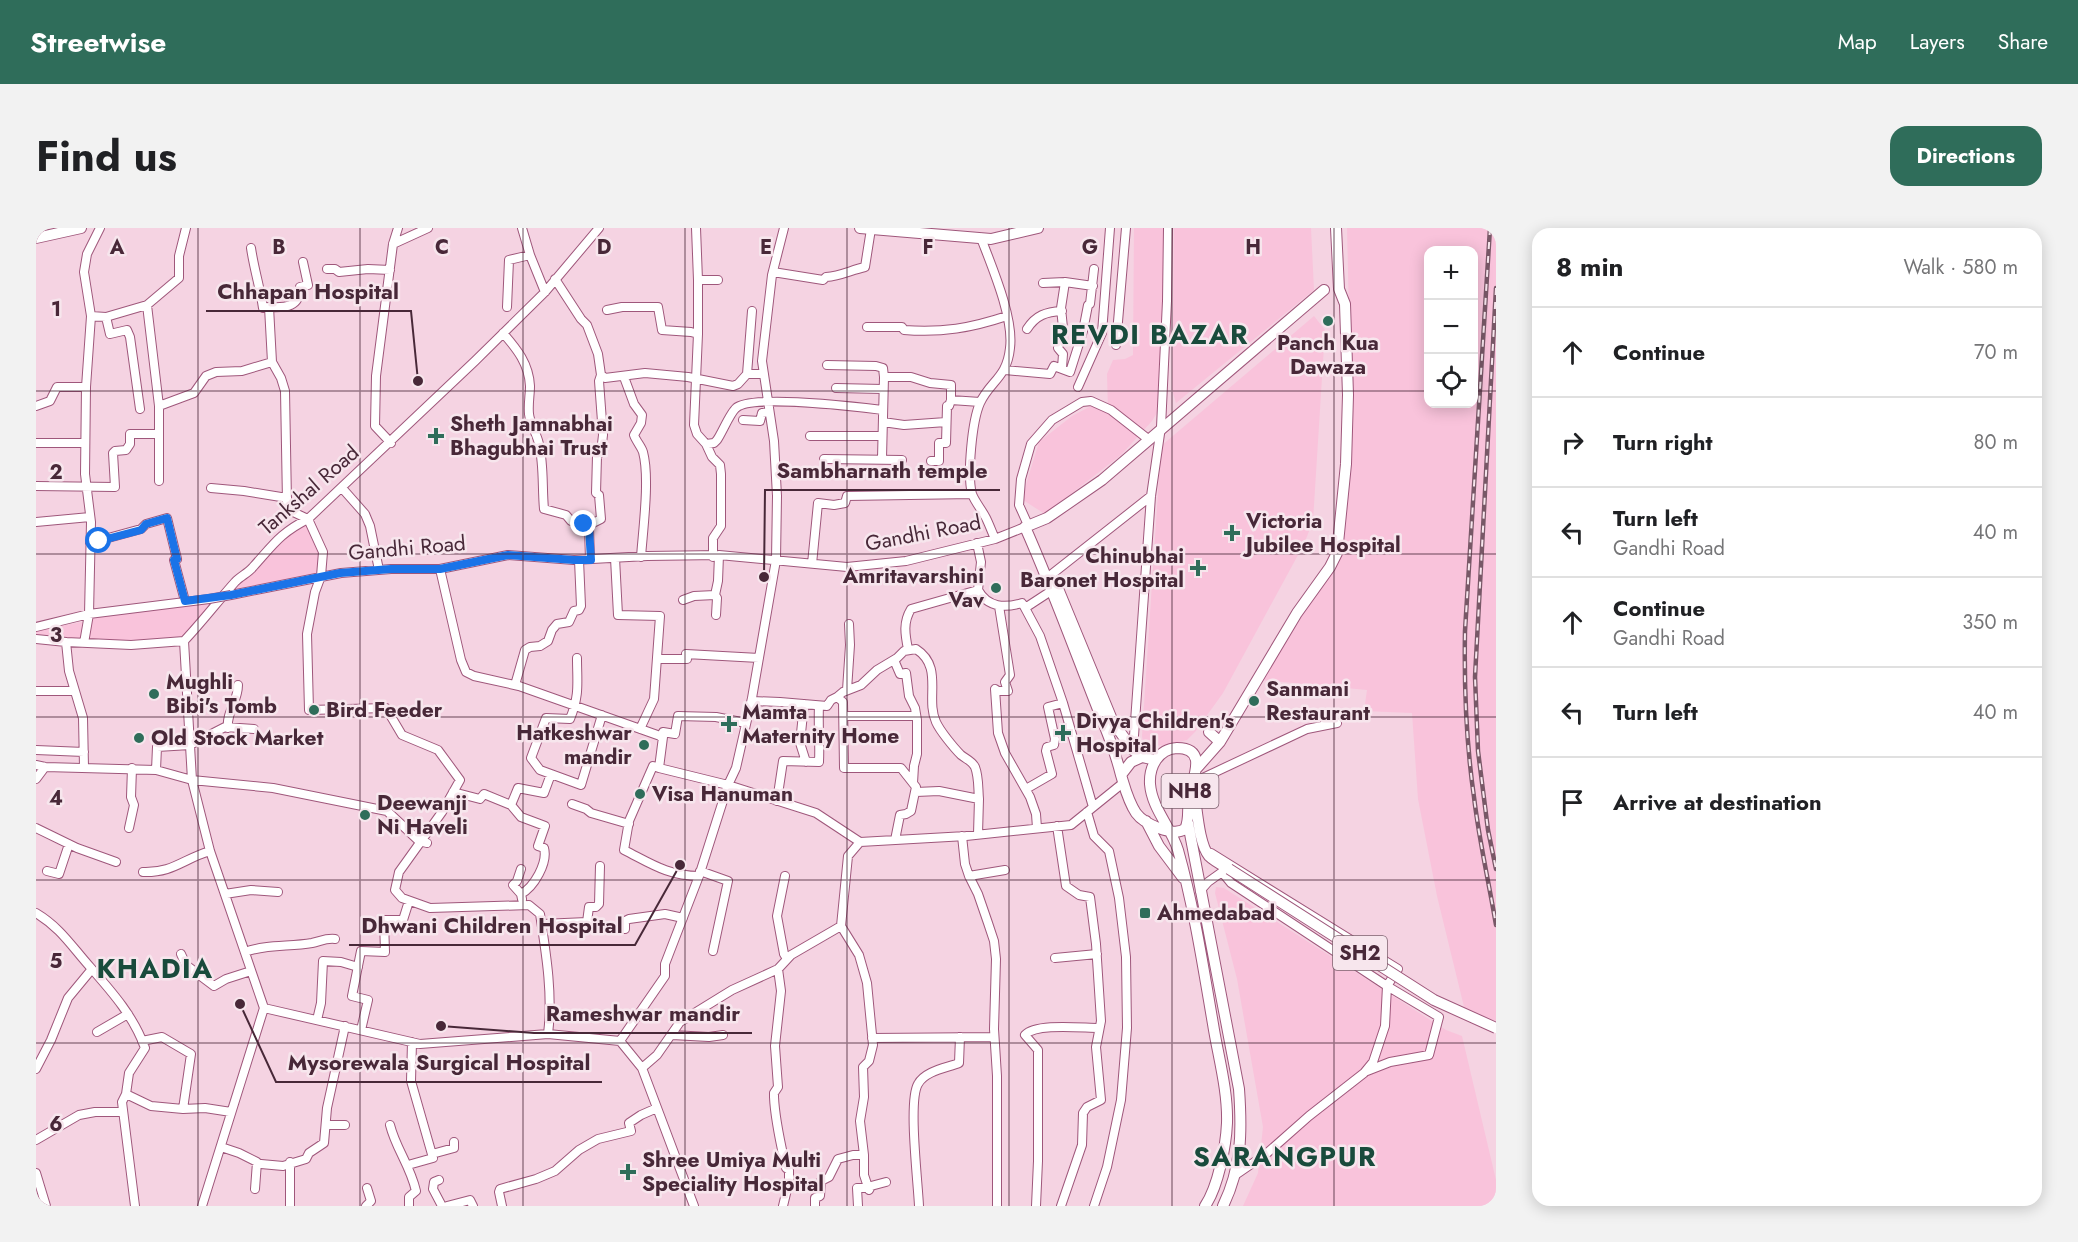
<!DOCTYPE html>
<html lang="en">
<head>
<meta charset="utf-8">
<style>
  :root { --surface:#fff; --page:#f2f2f2; --text:#202124; --muted:#757577; --line:#e0e0e0; --accent:#2f6d5a }
  body { margin:0; font-family:Jost,sans-serif; background:var(--page); color:var(--text) }
  .controls { position:absolute; right:18px; top:18px; display:grid; overflow:hidden; border-radius:12px; box-shadow:0 3px 15px #0003 }
  .controls button { width:54px; height:54px; display:grid; place-items:center; padding:0; border:0; border-bottom:2px solid var(--line); background:var(--surface); color:var(--text); font:30px sans-serif }
  .stop { position:absolute; width:18px; height:18px; margin:-14px; border:4px solid #1a73e8; border-radius:50%; background:#fff }
  .stop.end { background:#1a73e8; border-color:#fff; box-shadow:0 2px 6px #0008 }
  .list { margin:0; padding:0; list-style:none }
  h2 { display:flex; justify-content:space-between; align-items:center; height:78px; margin:0; padding:0 24px; font-size:26px }
  h2 small { font-size:20px; font-weight:400; color:var(--muted) }
  .list li { display:grid; grid-template-columns:39px 1fr auto; gap:18px; align-items:center; box-sizing:border-box; height:90px; padding:0 24px; border-top:2px solid var(--line) }
  .list b { display:block; font-size:22px; white-space:nowrap }
  .list p { margin:0; font-size:20px; white-space:nowrap; color:var(--muted) }
  .list em { font-size:20px; font-style:normal; color:var(--muted) }
  .icon { flex:none; width:33px; height:33px; fill:none; stroke:currentColor; stroke-width:2; stroke-linecap:round; stroke-linejoin:round }
  .map { position:relative; flex:none; width:1460px; height:978px; overflow:hidden; border-radius:18px }
  header { display:flex; align-items:center; gap:36px; box-sizing:border-box; height:84px; padding:0 30px; background:var(--accent); color:#fff }
  header strong { font-size:28px }
  nav { display:flex; gap:33px; margin-inline-start:auto; font-size:21px }
  .intro { display:flex; align-items:center; justify-content:space-between; box-sizing:border-box; height:144px; padding:0 36px }
  h1 { margin:0; font-size:42px }
  .button { padding:15px 27px; border-radius:18px; background:var(--accent); color:#fff; font-size:21px; font-weight:700 }
  main { display:flex; gap:36px; padding:0 36px }
  aside { flex:1; background:var(--surface); border-radius:18px; box-shadow:0 3px 15px #0003 }
  .map>svg:first-child { display:block }
</style>
</head>
<body>
<header>
<strong>Streetwise</strong>
<nav><a>Map</a><a>Layers</a><a>Share</a></nav>
</header>
<div class="intro"><h1>Find us</h1><a class="button">Directions</a></div>
<main>
<div class="map">
<svg width="1460" height="978" viewBox="0 0 1460 978">
  <rect width="100%" height="100%" fill="#f5d3e2"/>
  <path fill="#f9c3db" fill-rule="evenodd" d="M1098,0h30l-4,170 -2,13 -6,10 -31,34 -76,59 -22,-14 4,-19 12,-39 33,-26 25,-13 11,7 -1,-36 6,-14 12,-1 8,-4z
    M1138,0h137l3,62 -138,113 -4,-13z
    M1311,0h149v793l-31,-10 -28,-115 -19,-97 -6,-86 -48,-2 3,-21 -106,-10 54,-88 24,-31 12,-159zM1392,22h46v154h-46z
    M1278,88l11,14 -12,191 -9,23 -81,149 -28,39 -8,8 -22,5 -21,2 -2,-11 19,-290z
    M271,293l14,32 -3,21 -46,8 -41,11 58,-58z
    M177,375l-29,35 -37,3 -60,-2 4,-21z
    M46,394l-1,17 -45,-4v-4z
    M1180,659l8,1 222,142 16,6 34,144v26h-253l15,-33 5,-46 -26,-148 -22,-86z"/>
  <g fill="none" stroke-linecap="round" stroke-linejoin="round">
    <g stroke="#9f577b" stroke-width="10">
      <path id="minor" d="M486,0l8,27
        M660,0l2,52h20
        M945,10c11,29 33,80 29,110 -3,30 -20,33 -30,55 -8,18 -13,72 -8,91 3,8 10,16 14,24 3,6 6,14 9,21
        M357,16l35,-16
        M215,20c3,21 9,39 12,60l6,-1 3,55 9,16 4,13 2,111 6,10 15,7 15,33 -2,24 -6,16 -8,42 2,76 77,-2 16,27 36,15 22,30 -18,32 -43,60 -4,18 7,8 28,10 99,-3 11,9c6,39 13,81 8,120
        M291,41h8l4,3 29,-3 22,1
        M737,44l50,8 3,-3c15,-1 25,-7 39,-10l6,-38
        M519,51l26,40 6,6 11,29 3,21 -2,6 4,54 -2,17 -4,4 -1,37 3,2 2,24 -14,7
        M1029,54l28,4
        M1007,55l22,-1 -4,26 2,20 -5,20 5,6 -1,14
        M111,77l12,101v75
        M233,79c17,1 31,0 31,-20l8,-2 -5,-23
        M471,79l2,-47 21,-5 15,37
        M571,82l15,-3h36l4,23 29,2 7,2 -4,91 3,9 9,10 8,-1 3,-3c5,-7 13,-27 19,-32 15,-14 122,-1 147,2
        M55,88l15,1 41,-12 32,-27v-22l7,-28
        M70,89l4,17 17,-4 3,7 10,72
        M831,99h35l2,3c38,3 67,-2 103,-14
        M991,101c9,-14 19,-17 35,-18
        M467,105c14,16 26,31 27,53 0,9 -2,18 -1,28 1,10 8,20 10,30 5,21 3,44 5,65l22,6 5,6 13,3 5,4 1,31
        M662,106v-54
        M1080,117l10,-117
        M791,137l49,1 7,2 1,9
        M969,142l45,4 4,-8 16,6 13,-41 5,-26 2,-1 4,-35
        M711,146l5,-63
        M565,147l4,3 40,-5 43,4 45,9 5,-2 9,-10h17
        M588,149l10,27 8,11 -1,8 -7,12c2,6 7,11 9,17 7,26 0,77 -2,105
        M1042,159l24,-54 8,-105
        M800,160l47,1
        M0,178l14,-5 7,-14h29
        M123,178l35,-13 12,-17 10,-4 26,-1 30,-9
        M707,192l17,1 2,-8 7,-1
        M847,194l21,3 42,-3
        M774,208h72
        M0,215h49
        M355,215l-16,-17 1,-50 17,-132 5,-16
        M670,216l6,13 8,8 1,9v52l-8,12v19
        M846,230l2,-81h27l19,6 21,2v15l29,2
        M788,231l78,1
        M895,233h8v-18h7l1,-37h2l2,-6
        M0,258l79,1 -2,-34 2,-2 11,-1 4,-6v-10h29
        M175,260l33,3 43,7
        M306,260l23,26 5,12 9,44
        M0,294l54,-5
        M992,297l-9,-20 2,-26 10,-35 21,-24 30,-18 9,-1 20,9 37,29
        M54,315l51,-14 5,-5 21,-6 10,41 -3,1 11,41
        M941,315l4,19 -3,28
        M579,330l3,57 42,1 -6,83 -14,30
        M776,336l6,-61 16,2 11,-2 2,-7 125,-2
        M404,341l21,91 5,12 8,4 45,10 144,51 -4,31 69,17 88,28 44,29 106,-6 105,-11 52,-42
        M1016,346l99,-78
        M1015,363l-26,17 15,28 23,67
        M195,367l110,-22 50,-4h49l68,-14 66,5 73,-4 72,-1 128,12 59,-6 89,-22 30,-12
        M679,367l2,3 -1,17
        M647,372l11,-4 21,-1 3,-14 1,-26
        M963,378l11,69 -5,7 3,9h-10l-3,-2 3,44 7,20 25,44 6,17 1,14
        M0,399l53,-13 120,-15
        M0,411l30,3 3,29 14,47 1,49
        M30,414l65,3 53,-4
        M48,415l5,-29 2,-92 -6,-48 1,-87 5,-71 -7,-44 3,-18 13,-26
        M872,421c-3,-15 -5,-27 3,-40l67,-19c10,18 27,18 44,13l3,5
        M541,430c0,25 3,36 -7,61l-24,-1 -15,40 9,12 41,15 21,-70
        M622,431h29l-1,-5 73,4
        M858,432l6,14 6,-1 3,23 6,12 2,12v34l-3,12 -1,17
        M479,457l10,-35 5,-3 10,-1 8,-5 4,-11 5,-6 12,-2 5,-11 5,-1 2,-4 -2,-46
        M811,462l3,-45 -1,-21
        M0,463h38
        M801,469l6,-5 18,-7 16,-15 20,-12 7,-7 12,-2c28,18 9,49 20,73 4,9 18,26 25,33 5,4 11,6 14,12 4,10 3,22 4,32
        M716,473l28,1 47,4 4,-6 6,-3 6,5 1,66h57l15,19 -5,24 -5,3 -6,1 -5,25
        M768,476l-4,39 6,19
        M808,488h72
        M192,500c-2,-16 10,-26 10,-43
        M625,509l2,-5 12,2 3,-18 38,1 30,6
        M0,522l48,2
        M1097,522l18,-254 10,-69 6,-126 1,-73
        M0,537l9,2 111,3 1,-23 33,-2 35,-18 29,2
        M623,540l-6,-2 -24,55 -5,29c26,13 44,26 75,26
        M120,542l36,10 81,8 114,23 32,30 8,2
        M0,551l9,-12
        M1156,555l115,-54 30,-6
        M990,561l26,-15 -6,-23 1,-4 7,-2 1,-6 -7,-32 15,-4 30,104
        M417,564l27,7 4,-5 27,11 10,12 24,9 -7,20 6,2c4,15 -10,39 -23,46
        M880,564l23,-1 40,8 -1,35
        M741,573l6,-40 36,1c1,-19 -1,-37 0,-56
        M536,576l14,5 5,4 38,11
        M475,577l7,-17 26,5 7,-19
        M1051,584l7,24 15,15 10,47 7,59 1,71 -6,72 -14,67 -13,39
        M1021,598l9,60 13,9 11,2 6,47 5,77 -5,26 5,53 -14,7 -4,6 -1,32 -21,61
        M0,600l41,20 39,14
        M93,600l5,-23 -3,-8 1,-29
        M926,608l3,28 4,12 9,18 10,29 6,18 2,18 -2,70 3,47v130
        M1175,625l187,116 -11,17 -2,40 -12,36 -9,11 -55,43 -43,38 -32,22
        M485,641l-4,12 -4,4 8,9 1,5
        M11,643l12,3 10,-30
        M664,643l28,10 -15,70
        M107,644c30,1 40,-13 67,-21
        M749,648l-8,40 7,38 3,5
        M933,648l36,-6
        M1164,663l8,-9 14,-10 9,11 156,103 52,31 -10,38 -39,7 -23,9
        M189,666l26,-4 27,2
        M0,685c25,15 36,34 55,55 22,25 43,49 54,80l-16,25 -3,21 25,12 32,3 22,-1 26,4
        M551,694l2,-15h7l3,-3 1,-38
        M506,696l45,-2v5l38,2v-8l4,-2 36,-5 18,4
        M209,724c22,-8 44,-5 67,-9 9,-2 14,-5 23,-4
        M145,726l5,11 28,21 12,-7 25,-8
        M1019,730l42,-4
        M742,741l3,22 -6,55 3,41 -4,6v4c1,24 7,48 12,71l3,2v11l-6,25
        M228,780l-54,-157 -18,-71 -8,-139c18,-19 34,-40 51,-59 6,-6 13,-9 18,-15 20,-22 27,-34 55,-48l167,-158 70,-69 54,-64
        M228,780l156,36 128,-10 72,7 22,27 52,138
        M281,792l4,-17 2,-42 18,1 17,5
        M325,802l7,-30 -16,-4 9,-45 24,1 -1,-32h19l6,-19
        M61,804l31,-18
        M636,807l37,2 14,-2
        M836,810l122,-1
        M106,813l20,-4 29,17 -8,55
        M584,813l45,-65v-12l34,-88 29,-91 8,-17 16,-70 24,-138 1,-64 -3,-55 -12,-80 10,-86 12,-47
        M606,840l15,-13 23,-33 52,-32 46,-21 13,-14 50,-29 7,-70 12,-14
        M0,841l15,-29 17,-42 24,-29
        M90,866l-4,8 13,104
        M290,897h19
        M354,897c6,24 20,40 26,66l-7,6v9
        M0,912l43,-25 16,-3h28
        M185,919l18,6 18,9 -2,27
        M396,926l22,-6v-6
        M828,927v20l5,15 2,-4 15,-4
        M225,936l22,2 23,-7 3,-6 15,-10 3,-35 18,-82
        M372,937l25,-7 -22,-77 1,-39
        M0,945l10,33
        M403,952l-5,2 -1,7 9,17
        M166,978l62,-198
        M254,978v-44
        M330,978l5,-5 -4,-13
        M411,978l23,-6 3,6
        M466,978l-3,-14 1,-3 36,-10 19,-8 24,-21 19,-11 33,-8 -2,-8 12,-8 16,-7
        M779,978v-8l5,-2 1,-15 8,-4 9,-18 15,-4h11l-4,-34 4,-24 -1,-30 6,-6 4,-16 -6,-62 -8,-28 -18,-29
        M822,978l-1,-18h11
        M883,978c-1,-24 -11,-105 -1,-122 7,-13 28,-16 41,-21l1,-26
        M1000,978l2,-45v-111l-13,-15c11,-12 56,-7 74,-7"/>
    </g>
    <g stroke="#9f577b" stroke-width="12">
      <path id="major" d="M824,0l131,11 47,-11
        M0,10l45,-10
        M1023,363l54,131 20,28 9,7 13,3
        M1173,504l11,10
        M1161,540l23,-26 77,-129 33,-46 7,-14 9,-89 2,-69 -3,-91 -6,-15 -3,-61
        M1085,547l10,-13 11,-5
        M1157,558c4,18 5,57 16,70 5,5 13,9 20,13
        M1110,593l13,25 24,32
        M1152,595l51,266c3,42 3,78 -16,117
        M1169,978c13,-19 21,-60 22,-83 1,-33 -9,-67 -14,-99 -10,-58 -19,-117 -35,-174 -7,-23 -26,-41 -28,-66 -1,-17 8,-35 27,-36 33,0 14,33 12,50 -2,10 1,22 -4,31 -12,8 -41,-5 -49,-16 -8,-12 -11,-25 -15,-38 -4,-16 -10,-33 -16,-48 -27,-67 -51,-135 -80,-200l22,-9 55,-38 222,-190"/>
    </g>
    <use href="#minor" stroke="#fff" stroke-width="8"/>
    <use href="#major" stroke="#fff" stroke-width="10"/>
    <g stroke="#785867" stroke-width="4.5">
      <path id="rail" d="M1454,0l-25,403c-1,56 1,111 9,166 5,43 15,86 22,128
        M1460,60l-21,389 3,74 10,79 8,39"/>
    </g>
    <use href="#rail" stroke="#f7e6ed" stroke-width="2" stroke-dasharray="7" stroke-linecap="butt"/>
    <g stroke="#9f577b" stroke-width="10" stroke-linecap="butt">
      <path id="minor-bridge" d="M173,371l22,-4"/>
    </g>
    <g stroke="#9f577b" stroke-width="12" stroke-linecap="butt">
      <path id="major-bridge" d="M1193,641l205,131 62,28"/>
    </g>
    <use href="#minor-bridge" stroke="#fff" stroke-width="8"/>
    <use href="#major-bridge" stroke="#fff" stroke-width="10"/>
  </g>
  <g fill="none" stroke-linecap="round" stroke-linejoin="round">
    <path stroke="#1a73e8" stroke-width="8" d="M63,313l42,-11 5,-6 21,-6 10,41 -3,1 11,41 46,-6 109,-22 51,-4h49l68,-14 66,5h17l-2,-32 -5,-4"/>
  </g>
  <path fill="none" stroke="#482838" stroke-width="1.5" stroke-opacity="0.55" d="M162,0v978M324,0v978M487,0v978M649,0v978M811,0v978M973,0v978M1136,0v978M1298,0v978M0,163h1392M1438,163h22M0,326h1460M0,489h1460M0,652h1460M0,815h1460"/>
  <g fill="#2f6d5a" stroke="#f7e6ed" stroke-width="2">
    <circle cx="1292" cy="93" r="6"/>
    <path d="M397 199h6v6h6v6h-6v6h-6v-6h-6v-6h6z"/>
    <path d="M1193 296h6v6h6v6h-6v6h-6v-6h-6v-6h6z"/>
    <path d="M1159 331h6v6h6v6h-6v6h-6v-6h-6v-6h6z"/>
    <circle cx="960" cy="360" r="6"/>
    <circle cx="118" cy="466" r="6"/>
    <circle cx="1218" cy="473" r="6"/>
    <circle cx="278" cy="482" r="6"/>
    <path d="M690 487h6v6h6v6h-6v6h-6v-6h-6v-6h6z"/>
    <path d="M1024 496h6v6h6v6h-6v6h-6v-6h-6v-6h6z"/>
    <circle cx="103" cy="510" r="6"/>
    <circle cx="608" cy="517" r="6"/>
    <circle cx="604" cy="566" r="6"/>
    <circle cx="329" cy="587" r="6"/>
    <rect x="1103" y="679" width="12" height="12" rx="3"/>
    <path d="M589 935h6v6h6v6h-6v6h-6v-6h-6v-6h6z"/>
  </g>
  <g text-anchor="middle" stroke-width="5" stroke-linejoin="round" paint-order="stroke">
    <g fill="#f7e6ed" stroke="#7c616e" stroke-width="1.5">
      <rect x="1125.5" y="546" width="57" height="34" rx="4.5"/>
      <rect x="1297" y="708" width="54" height="34" rx="4.5"/>
    </g>
    <g font-size="20" font-weight="bold" fill="#482838">
      <text x="1154" y="570">NH8</text>
      <text x="1324" y="732">SH2</text>
    </g>
    <g font-size="21" font-weight="bold" fill="#482838" stroke="#f7e6ed" text-anchor="start">
      <text x="1292" y="122" text-anchor="middle">Panch Kua<tspan x="1292" dy="24">Dawaza</tspan></text>
      <text x="414" y="203">Sheth Jamnabhai<tspan x="414" dy="24">Bhagubhai Trust</tspan></text>
      <text x="1210" y="300">Victoria<tspan x="1210" dy="24">Jubilee Hospital</tspan></text>
      <text x="1148" y="335" text-anchor="end">Chinubhai<tspan x="1148" dy="24">Baronet Hospital</tspan></text>
      <text x="948" y="355" text-anchor="end">Amritavarshini<tspan x="948" dy="24">Vav</tspan></text>
      <text x="130" y="461">Mughli<tspan x="130" dy="24">Bibi's Tomb</tspan></text>
      <text x="1230" y="468">Sanmani<tspan x="1230" dy="24">Restaurant</tspan></text>
      <text x="290" y="489">Bird Feeder</text>
      <text x="706" y="491">Mamta<tspan x="706" dy="24">Maternity Home</tspan></text>
      <text x="1040" y="500">Divya Children's<tspan x="1040" dy="24">Hospital</tspan></text>
      <text x="596" y="512" text-anchor="end">Hatkeshwar<tspan x="596" dy="24">mandir</tspan></text>
      <text x="115" y="517">Old Stock Market</text>
      <text x="616" y="573">Visa Hanuman</text>
      <text x="341" y="582">Deewanji<tspan x="341" dy="24">Ni Haveli</tspan></text>
      <text x="1121" y="692">Ahmedabad</text>
      <text x="606" y="939">Shree Umiya Multi<tspan x="606" dy="24">Speciality Hospital</tspan></text>
    </g>
    <g font-size="21" fill="#482838" stroke="#f7e6ed">
      <text transform="translate(273 262) rotate(-41)" y="7">Tankshal Road</text>
      <text transform="translate(887 305) rotate(-11)" y="7">Gandhi Road</text>
      <text transform="translate(371 320) rotate(-5)" y="7">Gandhi Road</text>
    </g>
    <g font-size="27" font-weight="bold" letter-spacing="1.5" fill="#194b3c" stroke="#f7e6ed">
      <text x="1114" y="116">REVDI BAZAR</text>
      <text x="119" y="750">KHADIA</text>
      <text x="1249" y="938">SARANGPUR</text>
    </g>
  </g>
  <g font-size="20" text-anchor="middle" font-weight="bold" fill="#482838" stroke="#f7e6ed" stroke-width="5" stroke-linejoin="round" paint-order="stroke">
    <text x="81" y="26">A</text>
    <text x="243" y="26">B</text>
    <text x="406" y="26">C</text>
    <text x="568" y="26">D</text>
    <text x="730" y="26">E</text>
    <text x="892" y="26">F</text>
    <text x="1054" y="26">G</text>
    <text x="1217" y="26">H</text>
    <text x="20" y="88">1</text>
    <text x="20" y="251">2</text>
    <text x="20" y="414">3</text>
    <text x="20" y="577">4</text>
    <text x="20" y="740">5</text>
    <text x="20" y="903">6</text>
  </g>
  <path fill="none" stroke="#482838" stroke-width="2" d="M382 153L375 83H170M728 349L729 262H964M644 637L599 717H313M405 798L498 805H716M204 776L240 854H566"/>
  <g fill="#482838" stroke="#f7e6ed" stroke-width="2">
    <circle cx="382" cy="153" r="6"/>
    <circle cx="728" cy="349" r="6"/>
    <circle cx="644" cy="637" r="6"/>
    <circle cx="405" cy="798" r="6"/>
    <circle cx="204" cy="776" r="6"/>
  </g>
  <g font-size="22" text-anchor="middle" font-weight="bold" fill="#482838" stroke="#f7e6ed" stroke-width="5" stroke-linejoin="round" paint-order="stroke">
    <text x="272" y="71">Chhapan Hospital</text>
    <text x="846" y="250">Sambharnath temple</text>
    <text x="456" y="705">Dhwani Children Hospital</text>
    <text x="607" y="793">Rameshwar mandir</text>
    <text x="403" y="842">Mysorewala Surgical Hospital</text>
  </g>
</svg>
<div class="controls">
<button>+</button>
<button>−</button>
<button><svg class="icon" aria-label="locate" viewBox="0 0 24 24"><circle cx="12" cy="12" r="6"/><path d="M12 2v4M12 18v4M2 12h4M18 12h4"/></svg></button>
</div>
<div class="stop" style="left:63px;top:313px"></div>
<div class="stop end" style="left:548px;top:296px"></div>
</div>
<aside>
<h2>8 min<small>Walk · 580 m</small></h2>
<ul class="list">
<li><svg class="icon" aria-label="ahead" viewBox="0 0 24 24"><path d="M12 20V5M6 11l6-6 6 6"/></svg><div><b>Continue</b></div><em>70 m</em></li>
<li><svg class="icon" aria-label="right" viewBox="0 0 24 24"><path d="M7 20v-9h11M14 6l5 5-5 5"/></svg><div><b>Turn right</b></div><em>80 m</em></li>
<li><svg class="icon" aria-label="left" viewBox="0 0 24 24"><path d="M17 20v-9H6M10 6l-5 5 5 5"/></svg><div><b>Turn left</b><p>Gandhi Road</p></div><em>40 m</em></li>
<li><svg class="icon" aria-label="ahead" viewBox="0 0 24 24"><path d="M12 20V5M6 11l6-6 6 6"/></svg><div><b>Continue</b><p>Gandhi Road</p></div><em>350 m</em></li>
<li><svg class="icon" aria-label="left" viewBox="0 0 24 24"><path d="M17 20v-9H6M10 6l-5 5 5 5"/></svg><div><b>Turn left</b></div><em>40 m</em></li>
<li><svg class="icon" aria-label="arrive" viewBox="0 0 24 24"><path d="M6 21V4h12l-3 4 3 4H6"/></svg><div><b>Arrive at destination</b></div></li>
</ul>
</aside>
</main>
</body>
</html>
